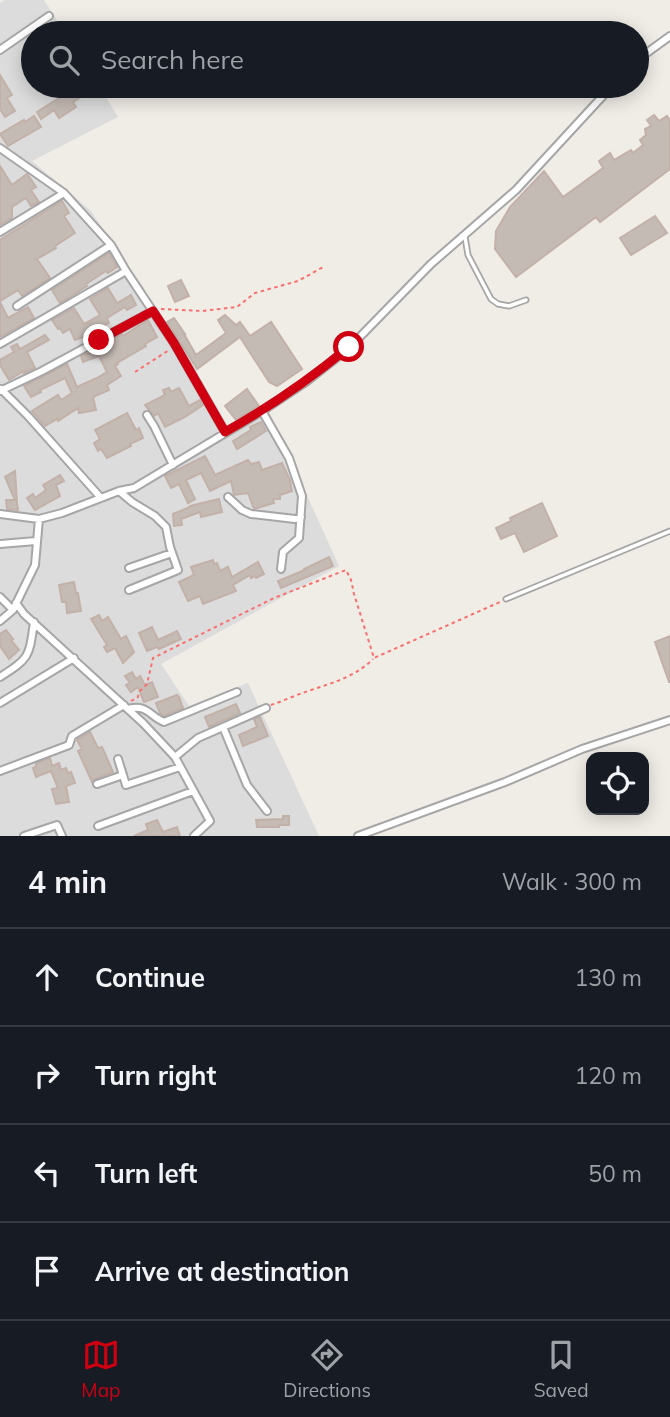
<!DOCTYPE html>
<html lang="en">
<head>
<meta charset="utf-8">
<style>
  :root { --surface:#171b24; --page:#20242c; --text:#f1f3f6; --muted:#9ea1a6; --line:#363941; --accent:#cf0012 }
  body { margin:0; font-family:Mulish,sans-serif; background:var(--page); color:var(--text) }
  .controls { position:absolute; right:21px; bottom:21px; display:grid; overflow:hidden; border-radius:14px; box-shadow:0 4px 18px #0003 }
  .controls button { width:63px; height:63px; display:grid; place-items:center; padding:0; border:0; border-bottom:2px solid var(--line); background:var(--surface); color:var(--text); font:35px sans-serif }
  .stop { position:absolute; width:21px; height:21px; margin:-16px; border:5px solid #cf0012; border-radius:50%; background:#fff }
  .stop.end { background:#cf0012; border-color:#fff; box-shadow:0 2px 7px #0008 }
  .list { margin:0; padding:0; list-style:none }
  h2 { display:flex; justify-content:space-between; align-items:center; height:91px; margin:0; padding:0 28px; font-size:30px }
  h2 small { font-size:23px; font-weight:400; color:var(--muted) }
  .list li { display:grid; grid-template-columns:46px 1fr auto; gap:21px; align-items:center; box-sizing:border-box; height:98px; padding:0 28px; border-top:2px solid var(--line) }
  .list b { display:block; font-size:26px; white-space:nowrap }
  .list em { font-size:23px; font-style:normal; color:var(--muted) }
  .icon { flex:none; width:38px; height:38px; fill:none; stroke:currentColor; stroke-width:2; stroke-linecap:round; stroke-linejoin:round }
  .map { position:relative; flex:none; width:670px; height:836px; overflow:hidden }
  .search { position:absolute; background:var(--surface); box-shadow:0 4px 18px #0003; left:21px; right:21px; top:21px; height:77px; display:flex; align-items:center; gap:18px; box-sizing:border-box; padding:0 24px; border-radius:38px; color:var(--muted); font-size:26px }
  .sheet { height:483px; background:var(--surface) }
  nav { display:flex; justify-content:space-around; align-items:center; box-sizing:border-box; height:98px; border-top:2px solid var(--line); background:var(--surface); font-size:19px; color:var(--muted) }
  nav a { display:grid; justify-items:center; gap:4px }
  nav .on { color:var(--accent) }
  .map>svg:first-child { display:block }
</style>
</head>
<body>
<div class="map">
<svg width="670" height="836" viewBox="0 0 670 836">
  <rect width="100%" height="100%" fill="#f0ece6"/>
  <path fill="#dddcdc" d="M5,0h39l21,33h-32v53h66l19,31 -86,44 58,49 54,78 25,55 55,95 45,-26 70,154 -178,98 28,42 59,-23 71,153h-319v-833z"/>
  <path fill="#c5bbb5" stroke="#c2b1a8" stroke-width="2" d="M0,75l12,20 -5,3 8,13 -10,6 -5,-8z
    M73,86h17l-12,7 3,4 -8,5 3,5 -17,11 -5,-8 -13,9 -4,-7 33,-21 -2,-3z
    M654,115l5,6 8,-5 3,5v48l-70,53 -4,-5 -80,60 -21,-28 1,-18 14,-24 34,-36 19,26 40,-29 -4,-7 11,-8 4,7 17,-10 2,3 10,-8 -3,-5 6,-5 -1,-6 6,-3 -4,-6z
    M34,116l7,11 -33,19 -8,-12 24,-14 1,2z
    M0,166l12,19 15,-11 9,13 -5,3 8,12 -8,4 -5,-8 -14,9v11l-12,7z
    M62,201l7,12 -5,3 11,17 -20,13 1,2 -19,11 13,19 -28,18 -4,-6 -18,11v-61z
    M655,216l12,17 -36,22 -11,-17z
    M109,253l8,14 -9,6 -2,-2 -20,13 1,2 -27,17 -8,-13z
    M181,280l8,16 -14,6 -7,-16z
    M108,288l9,15 14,-8 5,10 -9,5 -2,-3 -18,11 2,5 -12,6 1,2 -14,8 -1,-2 -8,3 -5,-11 -7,4 -3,-5 -2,1 -6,-9 22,-12 10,16 16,-9 -10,-16z
    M0,302l8,16 20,-11 6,11 -34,19z
    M225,315l11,10 4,-3 10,14 21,-14 31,47 -25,17 -8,-4 -29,-45 -43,32 -30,-47 7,-4 11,16h-1l12,21 30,-22 -8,-13z
    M148,320l9,17 -12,7 1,2 -29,17 1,1 -3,2 6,10 -14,9 2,5 -16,7 3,13 -17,3 -1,-5 -20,13 -1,-2 -12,7 -13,-15 26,-16 3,5 11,-7 -7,-15 -25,12 1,2 -10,5 -7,-11 43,-22 10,23 20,-9 10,-6 -8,-16 -16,6 -2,-6 20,-8 -1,-2 22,-12 1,2z
    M45,335l4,5 -22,12 8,16 -11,5v-2l-15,9 -9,-15v-5l14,-8 -3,-5 6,-3 3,5z
    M169,388l2,4 8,-4 10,18 11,-6 3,5 -18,12 -20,10 -7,-14 -4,3 -9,-11 20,-10 -2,-5z
    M247,389l12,17 -23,14 -11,-14z
    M127,413l9,17 3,-2 4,10 -13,6 1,2 -24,12 -6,-9 -3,2 -4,-8 6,-4 -5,-9z
    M261,422l5,9 -29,18 -4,-8 18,-11 -1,-3z
    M205,456l10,19 33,-15 3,4 8,-2 3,8 20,-7 8,17 2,11 -12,4v4h-7l1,4 -20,6 -6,-16 -14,2 -3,-14 -21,10 -9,-18 -15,7 9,19 -7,4 -9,-19 -8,4 -6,-12z
    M15,471l2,32 1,7 -11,-1 -1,-9h9l-10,-23z
    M60,475l4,6 -8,4 4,11 -25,14 -8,-12 6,-4 2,4 11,-8 -3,-5z
    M219,499l3,13 -21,5 -1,-5 -19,7 1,6 -8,1 -1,-12 17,-7v-1z
    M542,503l15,33 -33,16 -9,-19 -14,6 -5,-11 15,-7 -1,-3z
    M329,557l4,9 -52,22 -3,-7 27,-11 -1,-1z
    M213,560l1,4 3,-1 3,8 8,-4 4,10 26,-15 6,12 -8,4 -1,-2 -4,2 -1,-3 -17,10 3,6 -33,13 -3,-8 -12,5 -9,-19 15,-7 -3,-8z
    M74,582l2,11h2l3,18 -14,2 -1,-11h-4l-3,-17z
    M99,615l3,6 6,-4 13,22 5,-3 8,16 -11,11 -8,-15 -8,4 -3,-5 3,-2 -16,-26z
    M152,627l6,13 19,-9 4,8 -22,10 -2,-2 -10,4 -8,-18z
    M6,630l7,9 -2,1 8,10 -10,9 -9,-13v-12z
    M670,636v46h-1l-14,-40z
    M132,672l4,7 4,-3 5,9 7,-3 6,15 -14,5 -6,-15 -7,5 -5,-7 4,-2 -5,-7z
    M177,695l2,2 4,11 -19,8 -4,-3 -4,-10z
    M236,704l4,9 -31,14 -4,-10z
    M260,717l8,19 -25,10 -4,-11 18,-8 -3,-8z
    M90,732l8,16 4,-1 11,25 -18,7 -3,3 -14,-31 4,-2 -5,-9z
    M50,758l2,8 7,-3 2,7 5,-2 2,5 3,-1 4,11 -9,3 3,16 -13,2 -4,-15 6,-1 -7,-17 -15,6 -3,-9 3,-1v-4z
    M283,816h6v9h-10v2h-22l-1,-7 27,-1z
    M157,820l6,12 14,-5 3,9h-46l14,-6 -2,-6z"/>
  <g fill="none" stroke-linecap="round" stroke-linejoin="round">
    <g stroke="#a6a6a6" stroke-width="7">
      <path id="service" d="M465,237l3,18 23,44 7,5 11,2 17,-6
        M506,599l164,-68"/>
    </g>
    <g stroke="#a6a6a6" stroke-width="10">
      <path id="minor" d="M0,50l49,-34
        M637,60l33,-24
        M0,148l64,45 47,52 15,26 48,72 51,89
        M0,232l64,-39
        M17,306l94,-61
        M0,344l126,-73
        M1,389l27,27 73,82
        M0,391l42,-20 111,-60
        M262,411l27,47 13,38 -3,42 -16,14 -2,17
        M147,415l7,11 19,39
        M119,491l13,11 23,14 11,11 4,20 8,23 -49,20
        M228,497l14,13 9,4 44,5 6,-2
        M0,514l39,5 23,-6 57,-22 15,-3 128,-77 45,-30 43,-34 81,-83 85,-74 96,-104
        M0,544l36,-3
        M129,568l43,-15
        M0,597l13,13
        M16,603l8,11 119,109 32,34 35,64 -16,15
        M0,621l13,-11 22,-45 4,-46
        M0,677c30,-19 29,-20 34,-55
        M0,703l74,-45
        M128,709c20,-5 21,7 36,13l73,-30
        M223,727l24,58 20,26
        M175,757l23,-19 68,-30
        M118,759l8,26 54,-18
        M0,771l69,-26 3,-9 52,-31
        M97,784l26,-9
        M98,826l95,-35
        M24,836l33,-11 5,11
        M358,836l147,-54 77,-33 88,-29"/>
    </g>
    <path stroke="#fa6f6d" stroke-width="2" stroke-dasharray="3.5 3.5" stroke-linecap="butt" d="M161,309l41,2 35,-4 18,-14 43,-12 27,-15
      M135,372l34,-22
      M131,701l7,-4 1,-5 8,-8 6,-26 121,-60 72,-28 5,10 3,14 20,64 126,-56
      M271,705c12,-4 25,-10 37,-14 24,-8 47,-14 65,-32"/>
    <use href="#service" stroke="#fff" stroke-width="3.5"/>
    <use href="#minor" stroke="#fff" stroke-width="6"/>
  </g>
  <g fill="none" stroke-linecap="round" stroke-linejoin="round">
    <path stroke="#cf0012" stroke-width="9" d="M99,340l54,-29 21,32 51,89c45,-25 85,-53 124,-85"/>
  </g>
</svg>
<div class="controls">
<button><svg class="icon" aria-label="locate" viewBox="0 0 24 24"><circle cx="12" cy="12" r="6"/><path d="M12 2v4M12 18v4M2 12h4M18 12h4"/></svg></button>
</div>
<div class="stop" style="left:349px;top:347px"></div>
<div class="stop end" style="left:99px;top:340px"></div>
<div class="search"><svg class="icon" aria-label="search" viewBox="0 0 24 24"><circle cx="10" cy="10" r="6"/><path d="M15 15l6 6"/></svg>Search here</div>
</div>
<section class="sheet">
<h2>4 min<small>Walk · 300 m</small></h2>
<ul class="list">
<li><svg class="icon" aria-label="ahead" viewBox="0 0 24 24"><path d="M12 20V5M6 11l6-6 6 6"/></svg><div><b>Continue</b></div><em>130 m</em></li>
<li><svg class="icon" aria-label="right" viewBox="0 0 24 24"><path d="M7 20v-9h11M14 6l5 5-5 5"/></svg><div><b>Turn right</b></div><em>120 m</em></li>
<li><svg class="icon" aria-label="left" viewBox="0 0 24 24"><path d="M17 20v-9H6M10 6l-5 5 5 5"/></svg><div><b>Turn left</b></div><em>50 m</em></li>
<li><svg class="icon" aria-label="arrive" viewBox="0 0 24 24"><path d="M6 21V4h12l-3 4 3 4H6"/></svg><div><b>Arrive at destination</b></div></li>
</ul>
</section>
<nav>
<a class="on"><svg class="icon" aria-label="map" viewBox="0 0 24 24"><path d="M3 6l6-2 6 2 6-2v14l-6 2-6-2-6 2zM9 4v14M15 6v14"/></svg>Map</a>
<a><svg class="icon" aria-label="directions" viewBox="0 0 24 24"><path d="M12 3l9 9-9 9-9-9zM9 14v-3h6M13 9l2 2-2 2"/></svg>Directions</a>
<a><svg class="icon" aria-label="saved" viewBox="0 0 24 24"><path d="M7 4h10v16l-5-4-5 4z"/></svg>Saved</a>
</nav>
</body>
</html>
